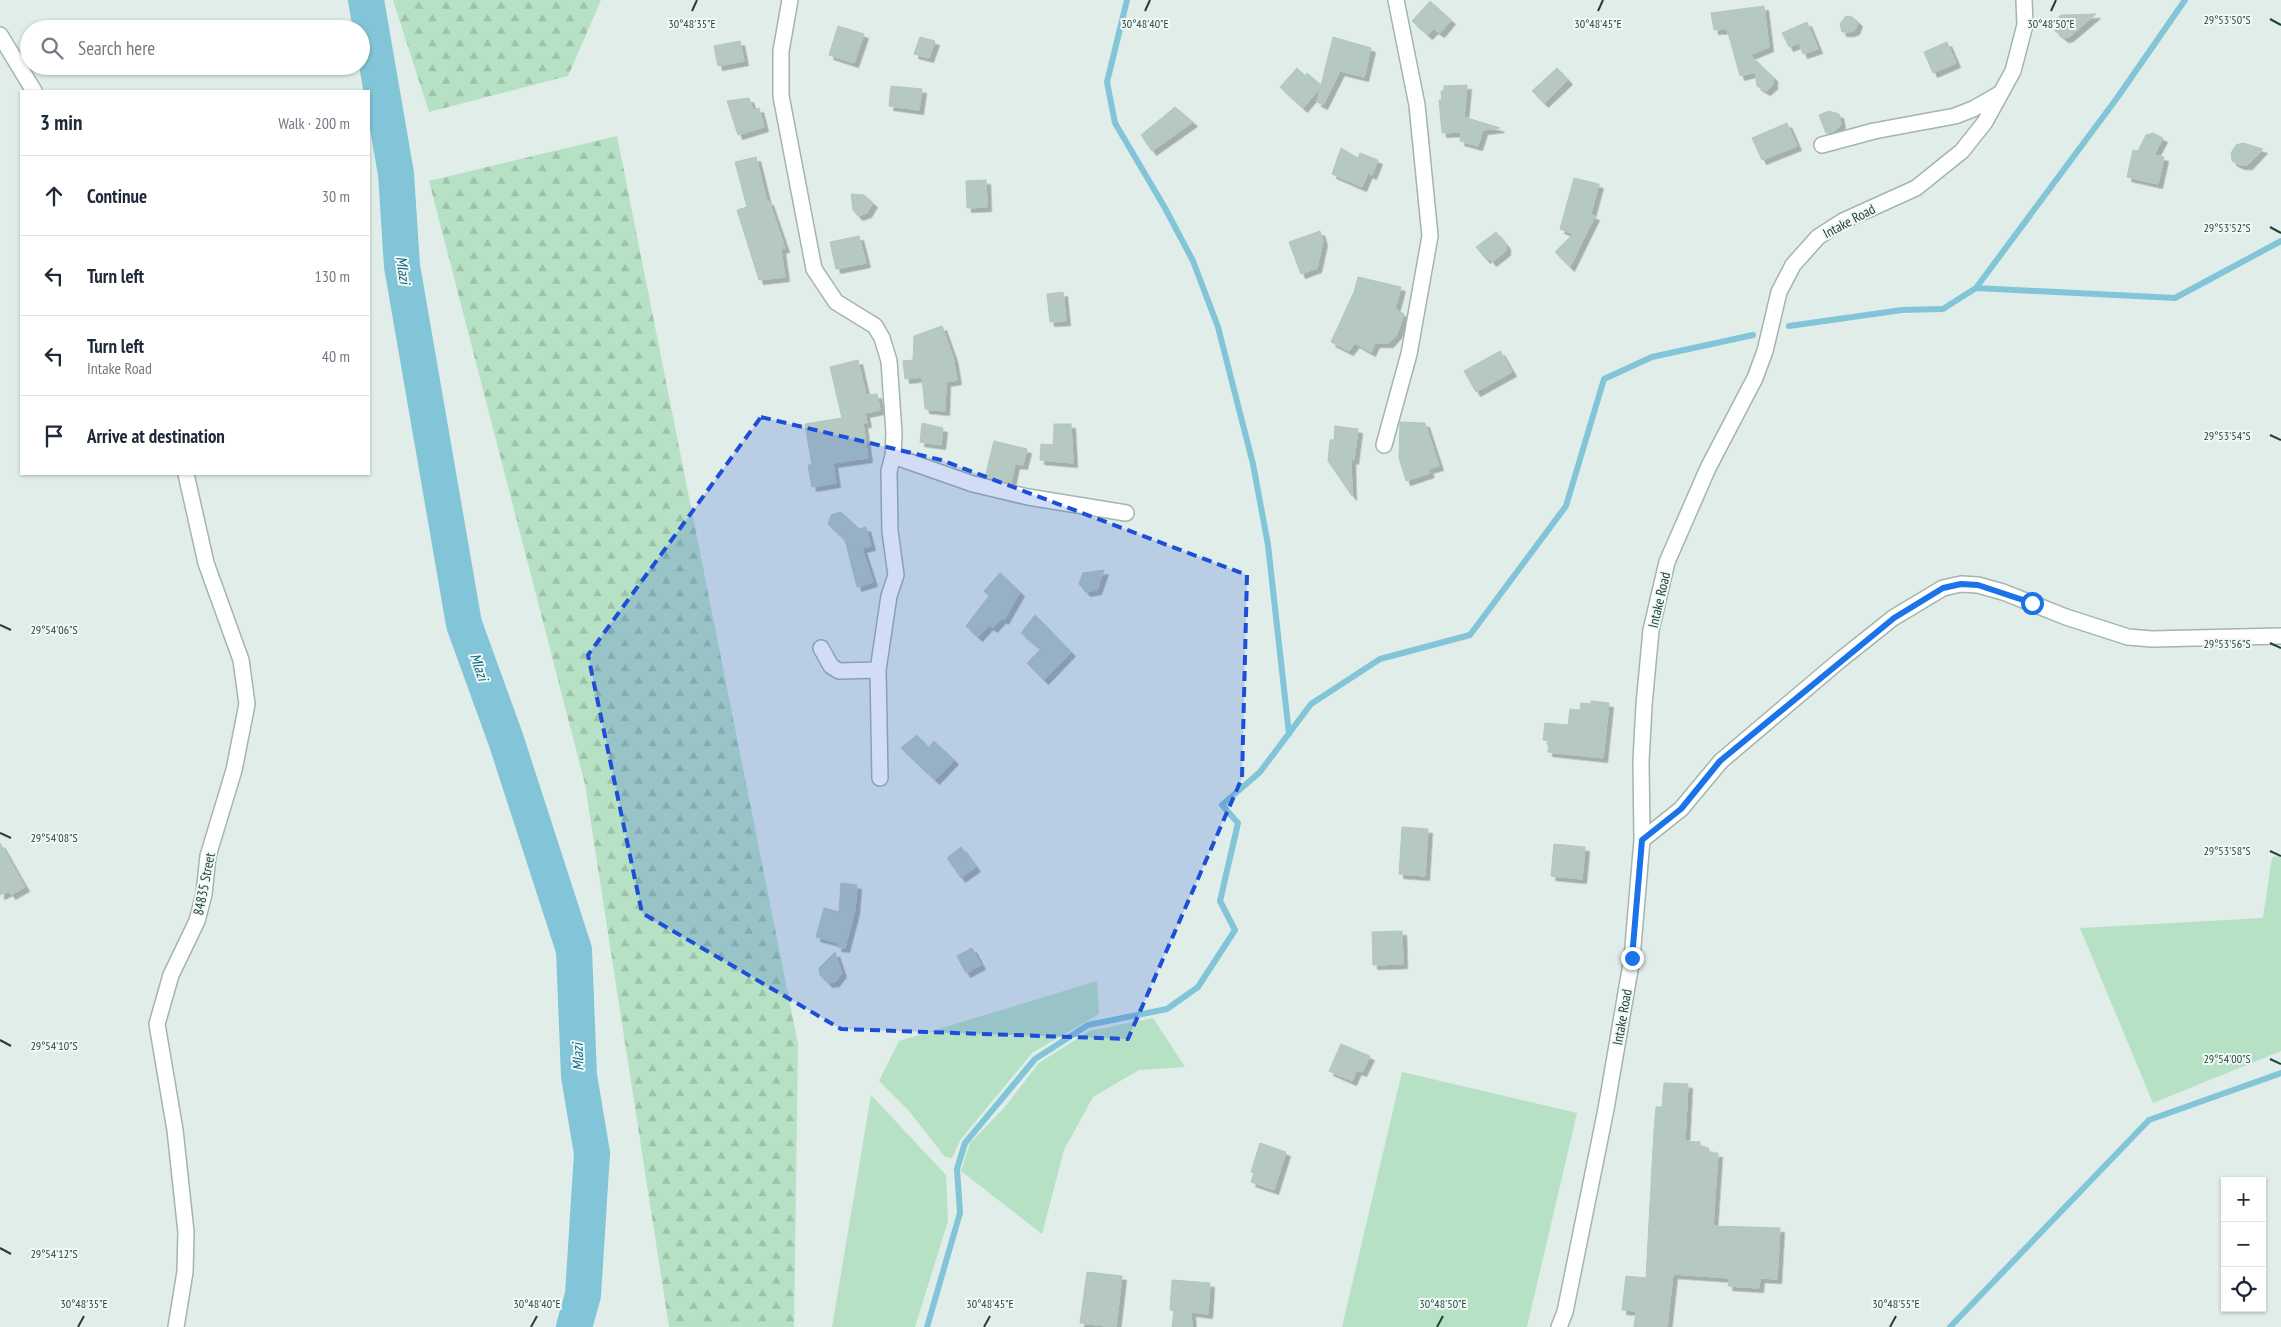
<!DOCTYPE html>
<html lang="en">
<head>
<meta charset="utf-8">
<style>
  :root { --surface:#fff; --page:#f2f2f3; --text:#1f2937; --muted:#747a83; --line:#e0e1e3 }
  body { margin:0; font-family:"PT Sans Narrow",sans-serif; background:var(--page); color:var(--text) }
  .controls { position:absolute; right:15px; bottom:15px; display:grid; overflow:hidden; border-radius:0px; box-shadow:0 1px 4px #0004 }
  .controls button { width:45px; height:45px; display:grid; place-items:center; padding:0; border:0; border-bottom:1px solid var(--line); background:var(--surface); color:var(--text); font:25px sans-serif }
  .stop { position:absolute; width:15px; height:15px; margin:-11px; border:4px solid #1a73e8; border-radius:50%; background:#fff }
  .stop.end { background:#1a73e8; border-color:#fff; box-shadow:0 1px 5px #0008 }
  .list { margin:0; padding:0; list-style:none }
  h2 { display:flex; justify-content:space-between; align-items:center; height:65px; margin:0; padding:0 20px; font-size:21px }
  h2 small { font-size:16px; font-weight:400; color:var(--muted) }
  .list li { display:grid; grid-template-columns:32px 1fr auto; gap:15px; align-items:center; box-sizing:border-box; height:80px; padding:0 20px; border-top:1px solid var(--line) }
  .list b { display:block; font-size:19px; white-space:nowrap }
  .list p { margin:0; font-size:16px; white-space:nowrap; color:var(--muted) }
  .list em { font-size:16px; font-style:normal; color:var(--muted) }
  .icon { flex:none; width:28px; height:28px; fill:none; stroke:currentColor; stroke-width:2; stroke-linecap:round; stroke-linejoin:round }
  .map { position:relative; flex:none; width:2281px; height:1327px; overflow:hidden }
  .search { position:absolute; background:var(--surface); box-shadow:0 1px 4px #0004; left:20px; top:20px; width:350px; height:55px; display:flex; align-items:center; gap:12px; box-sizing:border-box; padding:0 18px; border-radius:28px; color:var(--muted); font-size:19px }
  .panel { position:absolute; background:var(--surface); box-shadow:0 1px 4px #0004; left:20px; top:90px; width:350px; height:385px; border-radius:0px }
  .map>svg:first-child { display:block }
</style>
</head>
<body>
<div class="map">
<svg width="2281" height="1327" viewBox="0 0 2281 1327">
  <defs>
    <pattern id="forest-firs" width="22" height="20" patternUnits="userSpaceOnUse" patternTransform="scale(1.25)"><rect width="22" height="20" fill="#b7e1c5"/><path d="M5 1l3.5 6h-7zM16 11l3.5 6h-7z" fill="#9dc2aa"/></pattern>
    <filter id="shadow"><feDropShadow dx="4.5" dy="4.5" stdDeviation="0" flood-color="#0004"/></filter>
  </defs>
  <rect width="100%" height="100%" fill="#e0ede8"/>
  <path fill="#b7e1c5" d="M2281,856v195l-128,52 -73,-175 183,-10 9,-61z
    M1097,981l2,33 -67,39 -71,86 -9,19 -7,-1 -36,-46 -30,-30 20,-40z
    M1153,1018l32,49 -46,3 -46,27 -29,53 -22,84 -81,-63 9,-28 34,-35 35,-45 50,-32z
    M1402,1072l175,41 -50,214h-185z
    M871,1095l75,80 2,46 -33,106h-83z"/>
  <path fill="url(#forest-firs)" d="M393,0h208l-33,76 -139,36z
    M617,136l181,908 -4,283h-125l-84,-543 -156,-603z"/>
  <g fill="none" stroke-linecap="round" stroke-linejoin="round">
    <path stroke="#82c4d8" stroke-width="6" d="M1127,0l-20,82 8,41 50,85 28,53 25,66 35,137 15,81 21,189
      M1976,288l141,-190 68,-98
      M1789,326l113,-16 41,-1 33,-21 199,10 106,-57
      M927,1327l33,-114 -3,-44 8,-26 70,-84 53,-34 79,-16 31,-22 37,-57 -15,-29 18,-78 -16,-18 38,-33 51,-68 69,-45 90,-24 96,-129 38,-127 48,-22 101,-22
      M1950,1327l199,-207 132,-47"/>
    <path stroke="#82c4d8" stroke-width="36" d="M366,0l30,174 6,92 62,358 42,116 68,210 5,126 13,77 -9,142 -9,32"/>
  </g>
  <path fill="#b5c8c2" stroke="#b2c7c0" filter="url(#shadow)" d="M1430,1l21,19 -11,13 -6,-4 -6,6 -16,-14z
    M1764,6l5,41 -19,8 23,22v8l-7,6 -9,-5 -2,-14 -15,4 -13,-47 -13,1 -3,-17z
    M2096,14l-27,23 -5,1 -9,-7 1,-11 5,-5z
    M1846,16l6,1 6,5 -3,8 -5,2h-8l-2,-8z
    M1807,22l11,27 -15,5 -4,-11 -10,4 -7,-14z
    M838,26l26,8 -10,29 -25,-8z
    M920,37l15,4 -6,17 -15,-4z
    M1333,37l38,11 -7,29 -24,-6 -17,34 -6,-3 3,-14 -17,20 -23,-21 17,-19 8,8 2,-3 14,12z
    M740,41l4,20 -26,5 -4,-20z
    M1947,42l9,21 -23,10 -9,-21z
    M1557,68l11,12 -24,23 -12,-12z
    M1467,85l-3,32 36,11 -17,2 -5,16 -18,-5 1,-9 -19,1 -3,-33h3l-1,-9h3v-5z
    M891,86l31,3 -3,21 -30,-4z
    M749,98l4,12 6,-2 5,19 -26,8 -11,-34z
    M1175,107l18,15 -41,29 -11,-16z
    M1829,111l10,3 2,10 -7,8 -8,1 -7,-18z
    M1787,123l10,23 -35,14 -10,-22z
    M2153,133l10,5 -9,17 10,2 -6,27 -31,-7 6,-27 5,1 8,-16z
    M2243,143l20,6 -15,16h-8l-8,-4 -1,-8 5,-8z
    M1341,148l17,10 2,-5 18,7 -6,15 -4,-2 -6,14 -30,-13z
    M756,157l11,44h2l16,47 -4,1 4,28 -26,3 -22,-70 10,-3 -12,-45z
    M1574,178l25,6 -9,33 2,-2 3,1 -25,51 -15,-15 18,-18 -13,-5z
    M986,180l1,27 -20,1 -1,-27z
    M851,194l13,1 9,8 -6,10 -9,3 -5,-6z
    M1320,231l3,10 -6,27 -16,6 -12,-32z
    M1496,232l10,13v6l-14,11 -4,-5 -2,2 -10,-12z
    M859,236l7,27 -30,6 -6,-27z
    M1358,277l43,10 -6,22 9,5 -7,20 -8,9h-14l-4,9 -16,-9 -6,8 -18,-9 23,-50z
    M1063,292l3,29 -16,1 -3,-28z
    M942,326l11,31 4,23 -11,2 -1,29 -20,-2 -3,-32 -17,2 -2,-18 10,-1 1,-24z
    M1500,351l12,21 -36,20 -12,-21z
    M858,360l8,35 11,-1 3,16 -15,3 2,10h-4l5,35 -35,5 3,20 -24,4 -4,-22h4l-7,-41 37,-6 -12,-51z
    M1400,422l25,1 14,43 -11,3 2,4 -24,8 -7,-23z
    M922,423l21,5 -2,17 -21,-3z
    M1054,424h17l2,39 -33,-3 1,-16 12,1z
    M1335,426l23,3 -4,31 -3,-1 1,37 -24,-35 2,-21h4z
    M994,441l33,8 -4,16 -8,-1 -4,19 -26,-6z
    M841,512l18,17 7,-2 5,19 -9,2 11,34 -16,5 -12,-47 -17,-16 3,-9z
    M1104,570l-7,20 -11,2 -7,-8 4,-11z
    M1000,573l20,19 -16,28 -2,-2 -9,10 -4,-3 -11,12 -12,-11 23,-30 -5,-5z
    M1035,615l36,37 -27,28 -17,-17 14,-14 -20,-16z
    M1591,701l18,2 -6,55 -55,-6 1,-11 -6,-1 2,-17 23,2 2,-16 10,1 1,-7 10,1z
    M917,735l11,13 6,-7 20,19 -19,20 -34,-32z
    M1402,827l26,2 -3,47 -26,-2z
    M0,843l25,44 -14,8 -2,-4 -9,4z
    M1554,844l31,3 -3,32 -31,-3z
    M961,847l15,20 -15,11 -14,-20z
    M841,883l16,2 -2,25 -10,38 -8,-1 1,-4 -22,-6 8,-29 15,4z
    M1402,931l1,33 -30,1 -1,-33z
    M972,948l9,17 -15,8 -9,-17z
    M835,952l7,21 -7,9 -7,1 -8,-8 -1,-7z
    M1341,1044l29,12 -8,16 -5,-2 -5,11 -23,-10z
    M1664,1083l24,1 -3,57 15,1v5l9,1v5h9l-5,73 67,2 -3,51 -17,-1 -1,10 -31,-2 1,-8 -56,-4 -6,53h-33l2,-16 -14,-1 4,-34 20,2 8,-148 2,-23h6z
    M1260,1143l26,9 -12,38 -23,-8 3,-9 -3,-1z
    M1087,1272l35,4 -6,51 -36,-4z
    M1172,1280l38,3 -2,31 -17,-2 1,15h-20l2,-16 -4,-1z"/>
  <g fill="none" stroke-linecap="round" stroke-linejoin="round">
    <g stroke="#a2b5b0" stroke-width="18">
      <path id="minor" d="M790,0l-9,51v45l33,173 22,33 39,24 7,12 7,23 5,72 -1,23 -4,15 1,60 6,44 -7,21 -11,74 2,108
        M0,35l34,56
        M1822,145l52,-14 81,-15 18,-7 28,-16
        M1384,445l25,-91 21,-118 -13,-131 -21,-105
        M893,456l80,28 55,13 98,16
        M821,648l10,18 8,5 39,-1
        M1642,840l39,-31 40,-48 118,-100 54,-43 50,-30 18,-4 17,1 25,7 63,25 62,20 24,2 129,-3
        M176,1327l9,-55 1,-40 -11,-102 -18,-106 14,-49 26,-54 7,-27 4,-38 26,-86 13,-66 -6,-44 -35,-97 -20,-89
        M1559,1327l6,-15 41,-203 26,-151 10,-118 -1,-79 3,-56 7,-75 16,-68 41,-94 47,-90 10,-27 14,-59 14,-27 25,-28 25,-16 73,-33 46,-37 23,-29 28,-51 12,-46 -1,-25"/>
    </g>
    <use href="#minor" stroke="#fff" stroke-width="15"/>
  </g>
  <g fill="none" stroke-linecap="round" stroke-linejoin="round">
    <path stroke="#1a73e8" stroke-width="6" d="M1632,958l10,-118 39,-31 39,-48 174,-143 49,-30 18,-4 17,1 54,18"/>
  </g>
  <path fill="#1d4ed8" fill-opacity="0.2" stroke="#1d4ed8" stroke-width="4" stroke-dasharray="10 6" stroke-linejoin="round" d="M761,417l180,43 306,115 -5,203 -114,261 -287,-10 -199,-116 -54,-258z"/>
  <path fill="none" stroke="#1f3f39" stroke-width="2" d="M692,11l5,-11M1145,11l5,-11M1598,11l5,-11M2051,11l5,-11M2270,19l11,6M2270,227l11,6M2270,435l11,5M0,625l11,5M2270,643l11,5M0,833l11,5M2270,851l11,5M0,1040l11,6M2270,1059l11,5M0,1248l11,6M78,1327l6,-11M531,1327l6,-11M984,1327l6,-11M1437,1327l6,-11M1890,1327l6,-11"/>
  <g text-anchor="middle" stroke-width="4" stroke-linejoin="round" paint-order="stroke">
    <g font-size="14" fill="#1f3f39" stroke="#f1f9f6">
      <text transform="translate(1849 221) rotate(-28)" y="5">Intake Road</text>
      <text transform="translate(1659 600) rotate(-77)" y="5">Intake Road</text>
      <text transform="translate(204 884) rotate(-79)" y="5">84835 Street</text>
      <text transform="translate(1622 1017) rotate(-80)" y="5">Intake Road</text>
    </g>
    <g font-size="15" font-style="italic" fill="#126782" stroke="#f1f9f6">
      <text transform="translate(403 270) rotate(82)" y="5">Mlazi</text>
      <text transform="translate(479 667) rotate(71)" y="5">Mlazi</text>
      <text transform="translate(578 1057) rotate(-92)" y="5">Mlazi</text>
    </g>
  </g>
  <g font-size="12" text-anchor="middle" fill="#1f3f39" stroke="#f1f9f6" stroke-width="4" stroke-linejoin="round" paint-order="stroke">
    <text x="2227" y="24">29°53'50"S</text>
    <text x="692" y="28">30°48'35"E</text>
    <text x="1145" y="28">30°48'40"E</text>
    <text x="1598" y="28">30°48'45"E</text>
    <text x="2051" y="28">30°48'50"E</text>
    <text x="2227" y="232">29°53'52"S</text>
    <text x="2227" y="440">29°53'54"S</text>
    <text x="54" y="634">29°54'06"S</text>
    <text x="2227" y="648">29°53'56"S</text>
    <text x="54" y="842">29°54'08"S</text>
    <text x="2227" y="855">29°53'58"S</text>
    <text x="54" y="1050">29°54'10"S</text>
    <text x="2227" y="1063">29°54'00"S</text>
    <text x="54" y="1258">29°54'12"S</text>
    <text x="84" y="1308">30°48'35"E</text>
    <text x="537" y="1308">30°48'40"E</text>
    <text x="990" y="1308">30°48'45"E</text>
    <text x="1443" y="1308">30°48'50"E</text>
    <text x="1896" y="1308">30°48'55"E</text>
  </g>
</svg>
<div class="controls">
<button>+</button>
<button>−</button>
<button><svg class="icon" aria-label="locate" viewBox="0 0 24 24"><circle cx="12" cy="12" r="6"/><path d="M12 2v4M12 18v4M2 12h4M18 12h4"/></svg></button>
</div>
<div class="stop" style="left:2032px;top:603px"></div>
<div class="stop end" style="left:1632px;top:958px"></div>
<div class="search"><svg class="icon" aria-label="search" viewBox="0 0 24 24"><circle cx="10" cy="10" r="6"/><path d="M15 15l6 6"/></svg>Search here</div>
<section class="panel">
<h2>3 min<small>Walk · 200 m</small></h2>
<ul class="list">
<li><svg class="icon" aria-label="ahead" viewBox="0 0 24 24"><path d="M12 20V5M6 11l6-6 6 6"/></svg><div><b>Continue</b></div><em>30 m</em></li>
<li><svg class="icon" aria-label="left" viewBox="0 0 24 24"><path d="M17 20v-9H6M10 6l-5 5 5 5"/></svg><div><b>Turn left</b></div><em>130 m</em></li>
<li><svg class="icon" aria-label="left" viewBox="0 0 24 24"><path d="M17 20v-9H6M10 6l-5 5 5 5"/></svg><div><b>Turn left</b><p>Intake Road</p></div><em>40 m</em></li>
<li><svg class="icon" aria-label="arrive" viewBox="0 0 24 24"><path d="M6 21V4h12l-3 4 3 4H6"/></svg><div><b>Arrive at destination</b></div></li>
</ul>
</section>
</div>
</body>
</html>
